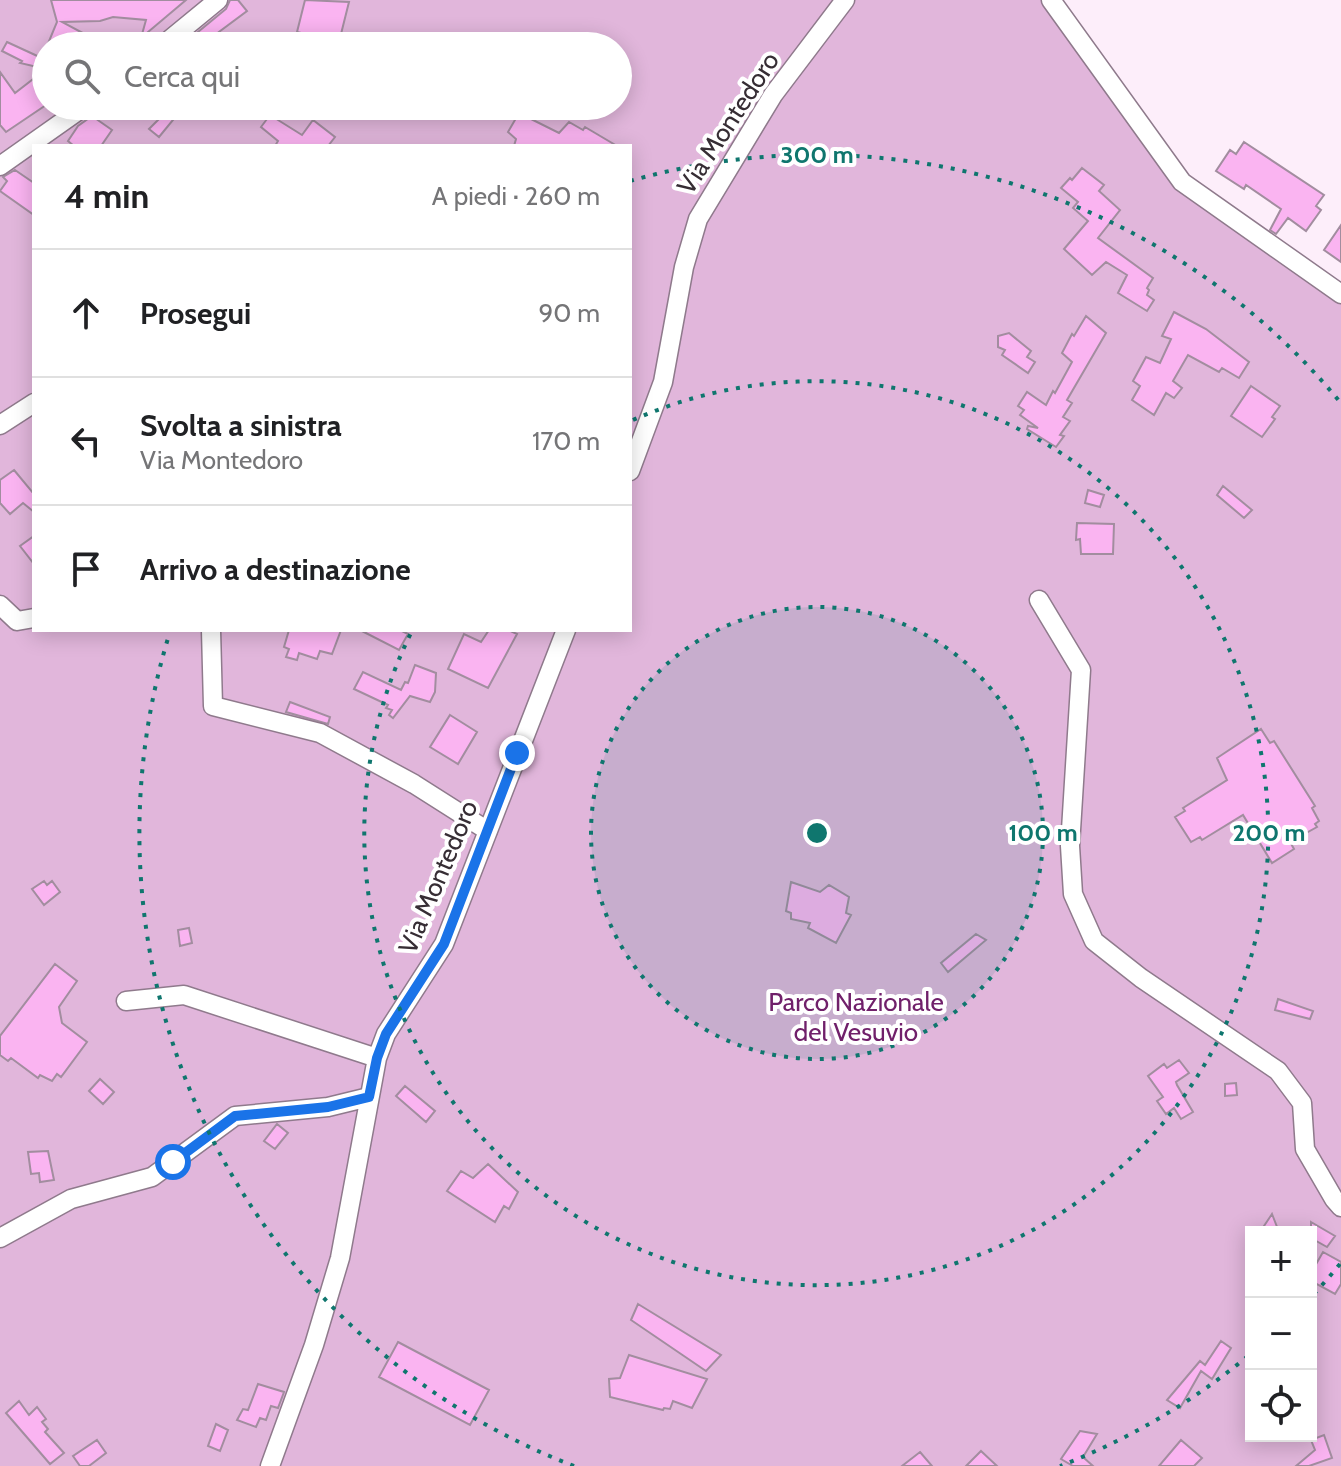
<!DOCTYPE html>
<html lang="it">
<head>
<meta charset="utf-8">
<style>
  :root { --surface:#fff; --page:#f2f2f2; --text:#202124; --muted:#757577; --line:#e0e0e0 }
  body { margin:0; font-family:Cabin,sans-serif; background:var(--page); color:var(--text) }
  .controls { position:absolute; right:24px; bottom:24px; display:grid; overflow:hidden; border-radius:0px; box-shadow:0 4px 20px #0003 }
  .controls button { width:72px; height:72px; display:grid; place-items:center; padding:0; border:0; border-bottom:2px solid var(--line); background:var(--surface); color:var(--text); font:40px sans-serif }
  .stop { position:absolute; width:24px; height:24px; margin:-18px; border:6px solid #1a73e8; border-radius:50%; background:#fff }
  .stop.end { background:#1a73e8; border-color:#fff; box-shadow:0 2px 8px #0008 }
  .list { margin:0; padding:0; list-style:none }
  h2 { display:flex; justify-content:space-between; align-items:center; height:104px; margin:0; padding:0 32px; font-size:34px }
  h2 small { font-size:26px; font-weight:400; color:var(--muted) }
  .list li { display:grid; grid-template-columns:52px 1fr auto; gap:24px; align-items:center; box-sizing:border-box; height:128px; padding:0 32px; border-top:2px solid var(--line) }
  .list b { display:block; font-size:30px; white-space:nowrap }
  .list p { margin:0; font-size:26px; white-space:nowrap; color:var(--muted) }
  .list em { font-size:26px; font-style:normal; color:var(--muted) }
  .icon { flex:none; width:44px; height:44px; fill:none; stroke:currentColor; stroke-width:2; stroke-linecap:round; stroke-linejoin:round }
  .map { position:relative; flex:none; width:1341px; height:1466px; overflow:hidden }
  .search { position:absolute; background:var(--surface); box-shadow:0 4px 20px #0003; left:32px; top:32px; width:600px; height:88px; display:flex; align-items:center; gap:20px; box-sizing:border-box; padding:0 28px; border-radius:44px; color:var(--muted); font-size:30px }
  .panel { position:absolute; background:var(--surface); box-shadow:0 4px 20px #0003; left:32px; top:144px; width:600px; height:488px; border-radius:0px }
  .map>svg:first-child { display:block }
</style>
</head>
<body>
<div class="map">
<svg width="1341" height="1466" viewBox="0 0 1341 1466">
  <rect width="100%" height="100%" fill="#fdeefa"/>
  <path fill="#e1b6db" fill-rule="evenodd" d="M0,0h1059l123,175 159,113v1178h-1341zM46,46h572v60h-572zM34,146h596v484h-596zM1251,1232h60v204h-60z"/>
  <path fill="#fab4f1" stroke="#a28d9f" stroke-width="2" d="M51,0h135l-45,38 5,-18 -33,-3 -13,4 -38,1 45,24h-60l10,-24z
    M230,0h8l9,11 -47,35h-19l45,-37z
    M305,0l44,2 -10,40 -42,-10z
    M7,42l39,18v45l-40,27 -6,-7v-53l15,21 31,-24 -26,-6 2,-2 -20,-10z
    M143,106h36l-9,12 3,2 -14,17 -10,-8 9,-9z
    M519,113l40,20 10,-11 14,8 2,-3 32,19h-103l2,-7 -8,-7z
    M270,115l32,20 11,-15 22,17 -7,9h-53l3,-5 -17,-14z
    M92,116l20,14 -11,16h-27l-6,-5 10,-15z
    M1244,142l80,53 -8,11 5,4 -15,21 -18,-13 -12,16 -6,-4 11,-21 -35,-24 -2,4 -28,-18 14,-21 6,4z
    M1082,168l22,17 -5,6 21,19 -22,28 55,40 -6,10 2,2 -2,5 7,5 -7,11 -29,-18 9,-18 -21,-13 -14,13 -28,-26 24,-28 -15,-13 5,-6 -17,-14 9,-10 2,2z
    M15,170l19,13v32l-34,-24 7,-10 -4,-4z
    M1341,225v37l-17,-12z
    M1174,312l32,17 43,33 -10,16 -17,-10 -3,4 -31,-17 -15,26 9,7 -8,10 -8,-5 -12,22 -22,-15 8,-14 -7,-5 13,-24 14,6 11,-24 -9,-3z
    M1086,316l20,17 -39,67 5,3 -9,14 7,4 -10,14 4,1 -8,11 -29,-18 1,-3 10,2 -18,-13 4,-5 -6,-4 9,-14 19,13 7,-14 2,2 17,-31 -10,-9 10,-19 2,2z
    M1009,333l22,18 -4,6 8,5 -7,11 -26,-18 3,-5 -7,-3v-11z
    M1251,386l29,20 -8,11 3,2 -13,18 -31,-21z
    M14,470l20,24v18l-11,-9 -13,11 -10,-11v-23z
    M1223,486l29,24 -8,8 -27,-23z
    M1088,490l16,5 -4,12 -15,-4z
    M1077,523l37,1 -1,30h-32l-1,-15 -4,1z
    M34,536v28l-14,-18z
    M289,630h52l-9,24 -12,-3 -3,8 -18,-6 -2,7 -11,-3 3,-8 -5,-2z
    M360,630h40l8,4 -9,16z
    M489,630h19l9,4 -29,54 -40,-19 16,-35 17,8z
    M415,665l21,8 -1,19 -5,10 -20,-6 -17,22 -4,-3 3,-5 -6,-2 2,-3 -34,-16 9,-17 38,18 4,-8 3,1z
    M290,702l40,15 -2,7 -42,-12z
    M450,715l27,17 -19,32 -28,-17z
    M1261,729l9,14 4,-2 41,65 -3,2 7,13 -4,3 2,3 -27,15 4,7 -22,14 -29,-48 -41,25 -2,-3 -9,5 -16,-25 10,-6 -2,-3 44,-28 -10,-22z
    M44,881l3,4 5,-4 8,11 -16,13 -12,-16z
    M791,882l29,10 9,-7 20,12 -3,16 5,2 -15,28 -28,-15 2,-5 -19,-4v-6l-5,-2z
    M189,928l3,15 -12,3 -2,-16z
    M976,934l10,6 -38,32 -7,-9z
    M55,964l22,17 -18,26 3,16 25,19 -26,35 -4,-3 -5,7 -12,-6 -2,3 -27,-20 -3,3 -8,-6v-19z
    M1278,999l35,12 -3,8 -35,-9z
    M1179,1060l10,13 -13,9 1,3 16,27 -12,7 -7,-11 -8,6 -9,-13 6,-4 -15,-21 16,-12 3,4z
    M100,1079l14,13 -11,12 -14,-13z
    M1236,1083l1,12 -12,1v-12z
    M405,1086l30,25 -9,11 -30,-26z
    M277,1124l11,9 -13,16 -11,-8z
    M48,1151l6,29 -14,2 -1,-9 -8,1 -3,-22z
    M488,1164l30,28 -9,17 -5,-3 -9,16 -48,-31 14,-20 12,7z
    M1272,1214l7,18h-19z
    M1311,1222l24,14 -8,11 -16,-9z
    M1323,1252l18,10v22l-6,10 -24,-13v-8z
    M638,1304l83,51 -15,16 -75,-51z
    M1221,1341l10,7 -19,31 -11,-8 -21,37 -13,-8 33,-39 5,4z
    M398,1342l91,48 -19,35 -91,-48z
    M629,1355l78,24 -15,29 -19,-7 -3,8 -6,-1 -1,2 -53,-13 -1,-18 11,-1z
    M258,1384l26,8 -6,16 -7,-2 -5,14 -6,-2 -4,9 -19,-7 6,-11 5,1z
    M19,1401l10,14 8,-8 9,12 -4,3 6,7 -3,3 19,21 -14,11 -44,-51z
    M216,1424l12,6 -8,21 -12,-5z
    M1080,1431l17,3 -14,23 10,9h-20l-12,-7z
    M1324,1435l8,23 -23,8h-13l19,-16 -4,-10z
    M97,1440l9,13 -17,13h-9l-7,-10z
    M1181,1440l21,18 -8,8h-35z
    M981,1451l16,15h-31z
    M920,1452l12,14h-30z"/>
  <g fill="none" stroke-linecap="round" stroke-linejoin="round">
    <g stroke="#8f7a8c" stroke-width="21">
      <path id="minor" d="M1051,0l131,182 159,112
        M162,46l56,-46
        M0,166l85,-60
        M0,425l34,-22
        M630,471l33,-89 21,-115 14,-48 75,-124 72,-95
        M1039,600l42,70 -11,176 3,48 21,47 47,37 137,93 24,32 3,46 29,50 7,8
        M0,605l17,16 17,-3
        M211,630l2,76 107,27 94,51 74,47
        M126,1001l58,-6 193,63
        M0,1238l71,-39 81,-22 83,-61 93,-9 41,-10
        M270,1466l44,-121 26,-87 37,-200 9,-24 58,-90 122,-314"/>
    </g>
    <use href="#minor" stroke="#fff" stroke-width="18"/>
  </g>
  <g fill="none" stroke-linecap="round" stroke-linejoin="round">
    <path stroke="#1a73e8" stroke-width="10" d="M173,1162l62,-46 93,-9 41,-10 8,-39 9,-24 58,-90 73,-191"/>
  </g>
  <circle cx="817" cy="833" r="226" fill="#0f766e" fill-opacity=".12"/>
  <g fill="none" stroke="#0f766e" stroke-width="4" stroke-dasharray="4 8">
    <circle cx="817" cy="833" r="226"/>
    <path d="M633 420A452 452 0 1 1 412 631"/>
    <path d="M1340 1264A678 678 0 0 1 1313 1295M1248 1356A678 678 0 0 1 1060 1466M574 1466A678 678 0 0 1 169 635M630 181A678 678 0 0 1 1340 402"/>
  </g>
  <g text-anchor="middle" stroke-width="8" stroke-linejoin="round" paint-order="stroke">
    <g font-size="26" fill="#362d34" stroke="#fff">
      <text transform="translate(728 123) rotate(-57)" y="9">Via Montedoro</text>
      <text transform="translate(438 877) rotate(-67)" y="9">Via Montedoro</text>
    </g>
    <g font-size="26" fill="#70206a" stroke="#fff">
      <text x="856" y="1011">Parco Nazionale<tspan x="856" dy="30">del Vesuvio</tspan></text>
    </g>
  </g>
  <circle cx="817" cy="833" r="12" fill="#0f766e" stroke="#fff" stroke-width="4"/>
  <g font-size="24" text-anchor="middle" font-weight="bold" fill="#0f766e" stroke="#fff" stroke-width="8" stroke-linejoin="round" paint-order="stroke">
    <text x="817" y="163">300 m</text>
    <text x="1043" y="841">100 m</text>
    <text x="1269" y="841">200 m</text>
  </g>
</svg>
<div class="controls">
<button>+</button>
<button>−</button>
<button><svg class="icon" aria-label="locate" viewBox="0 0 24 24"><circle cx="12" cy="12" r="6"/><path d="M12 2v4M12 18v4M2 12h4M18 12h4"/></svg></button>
</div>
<div class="stop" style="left:173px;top:1162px"></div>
<div class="stop end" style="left:517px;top:753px"></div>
<div class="search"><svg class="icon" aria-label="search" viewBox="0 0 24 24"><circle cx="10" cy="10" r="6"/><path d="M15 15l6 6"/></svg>Cerca qui</div>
<section class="panel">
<h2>4 min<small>A piedi · 260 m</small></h2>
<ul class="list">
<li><svg class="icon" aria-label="ahead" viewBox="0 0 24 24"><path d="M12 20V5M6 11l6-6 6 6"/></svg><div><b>Prosegui</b></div><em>90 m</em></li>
<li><svg class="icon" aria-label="left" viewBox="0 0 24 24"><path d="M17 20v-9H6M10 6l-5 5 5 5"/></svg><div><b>Svolta a sinistra</b><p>Via Montedoro</p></div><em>170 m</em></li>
<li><svg class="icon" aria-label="arrive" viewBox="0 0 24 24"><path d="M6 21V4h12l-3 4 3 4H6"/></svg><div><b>Arrivo a destinazione</b></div></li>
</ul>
</section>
</div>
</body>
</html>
